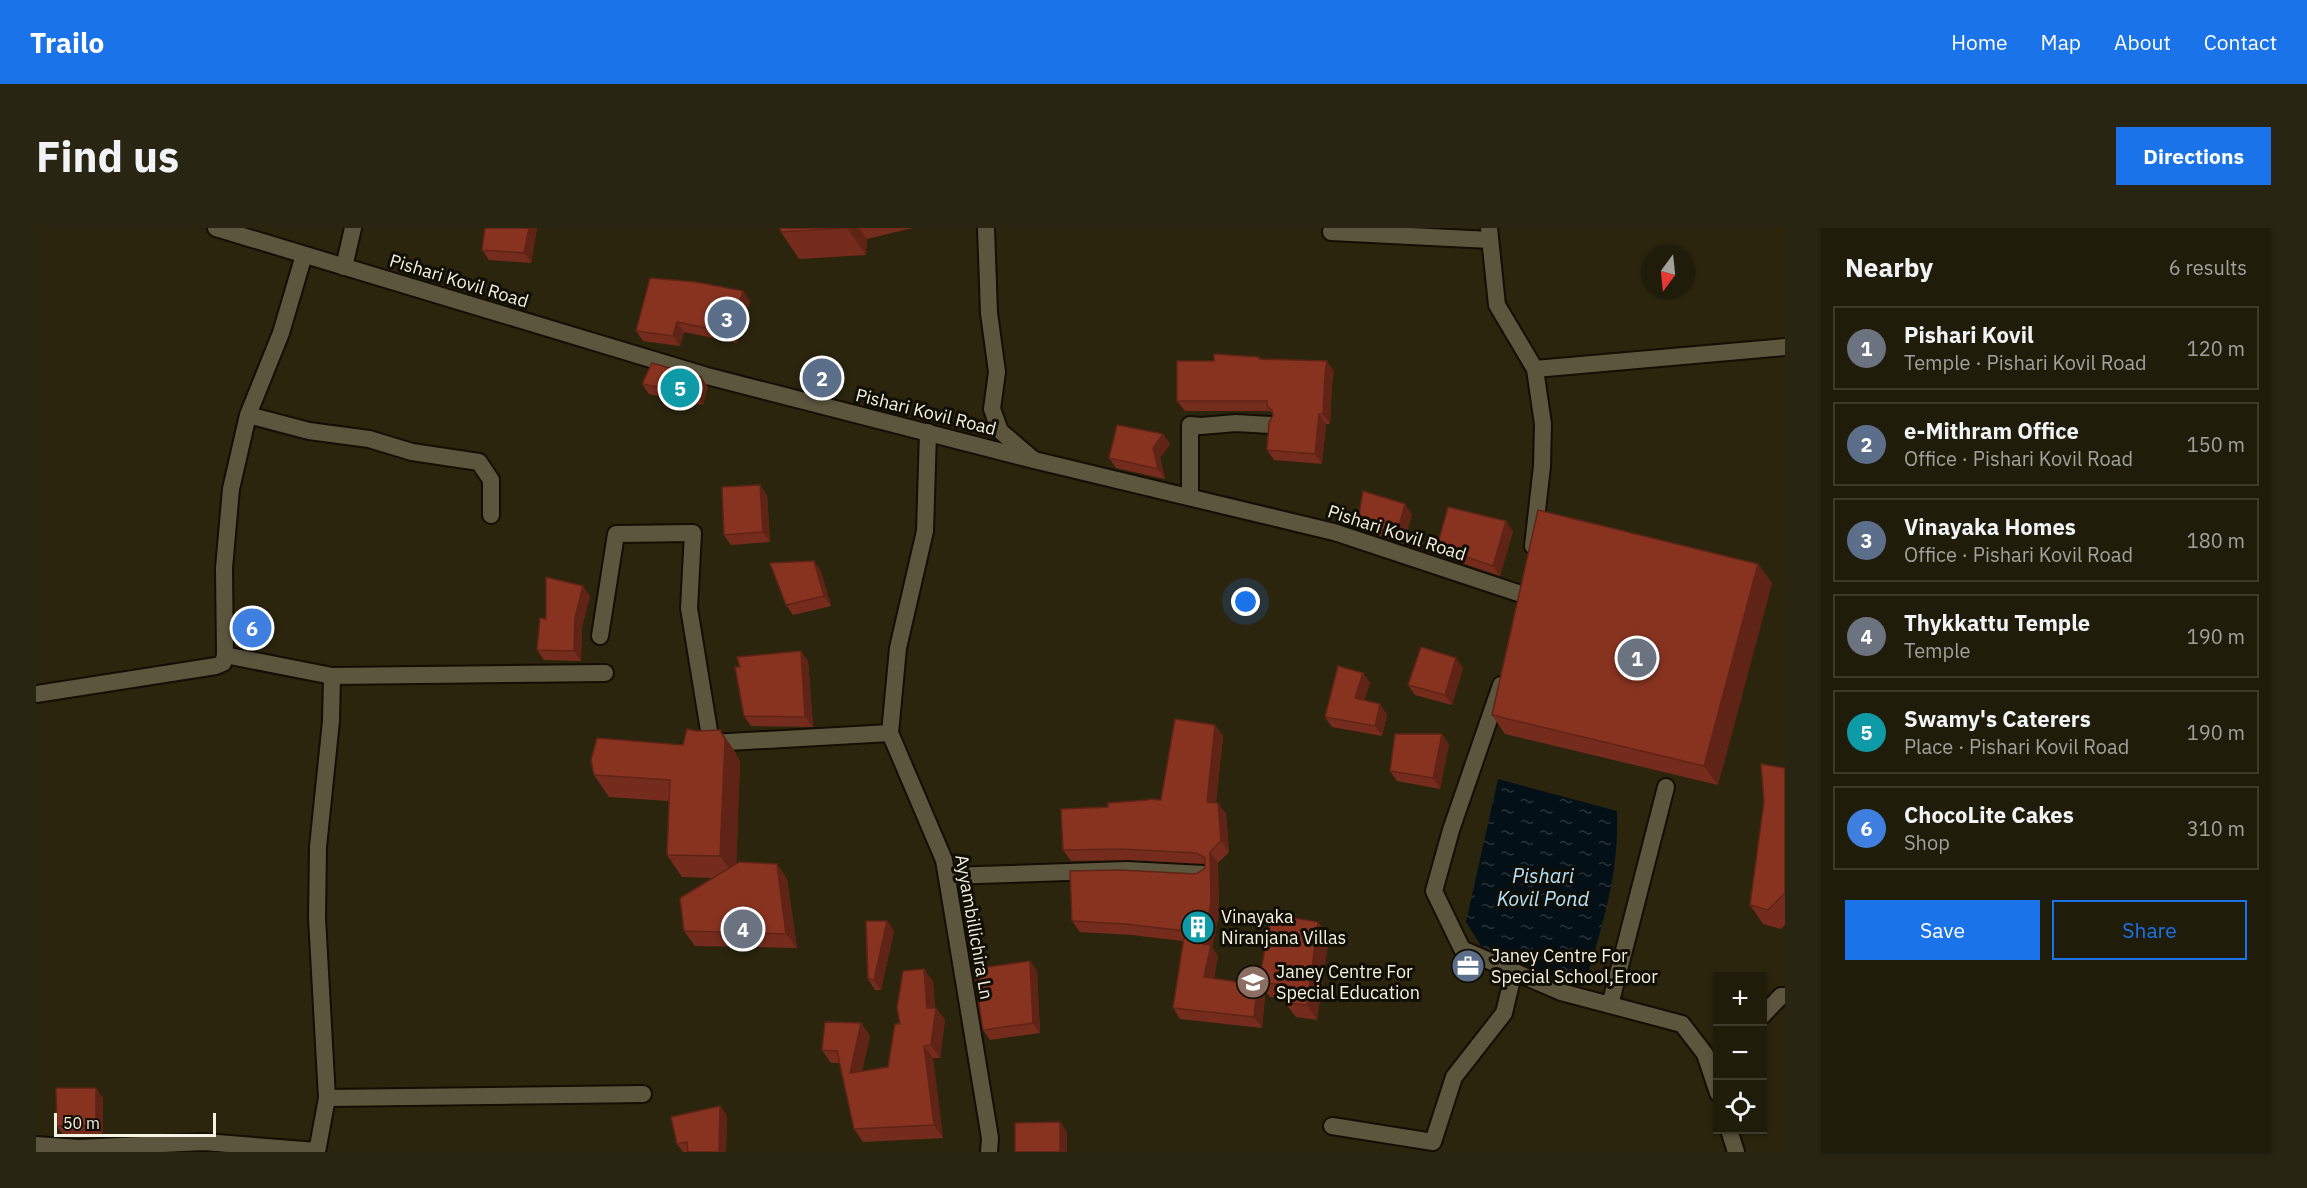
<!DOCTYPE html>
<html lang="en">
<head>
<meta charset="utf-8">
<style>
  :root { --surface:#201c0a; --page:#282513; --text:#f1f3f6; --muted:#a2a19c; --line:#3d3a2b; --accent:#1a73e8 }
  body { margin:0; font-family:"IBM Plex Sans",sans-serif; background:var(--page); color:var(--text) }
  .controls { position:absolute; right:18px; bottom:18px; display:grid; overflow:hidden; border-radius:0px; box-shadow:0 2px 4px #0004 }
  .controls button { width:54px; height:54px; display:grid; place-items:center; padding:0; border:0; border-bottom:2px solid var(--line); background:var(--surface); color:var(--text); font:30px sans-serif }
  .compass { position:absolute; left:1605px; top:18px; width:54px; height:54px; border-radius:50%; background:var(--surface); box-shadow:0 2px 4px #0004; rotate:195deg }
  .scale { position:absolute; left:18px; bottom:15px; width:162px; box-sizing:border-box; padding-left:6px; border:3px solid #f5f1e3; border-top:0; font-size:16px; line-height:21px; white-space:nowrap; color:#f5f1e3; -webkit-text-stroke:4px #110e05; paint-order:stroke }
  .you { position:absolute; left:1210px; top:374px; width:21px; height:21px; margin:-15px; border:4px solid #fff; border-radius:50%; background:#1a73e8; box-shadow:0 0 0 9px #1a73e833 }
  .badge { display:grid; place-items:center; width:39px; height:39px; border-radius:50%; background:var(--accent); color:#fff; font-size:20px; font-weight:700 }
  .pin { position:absolute; translate:-50% -50%; border:3px solid #fff; box-shadow:0 2px 6px #0006 }
  .list { margin:0; padding:0; list-style:none }
  h2 { display:flex; justify-content:space-between; align-items:center; height:78px; margin:0; padding:0 24px; font-size:26px }
  h2 small { font-size:20px; font-weight:400; color:var(--muted) }
  .list li { display:grid; grid-template-columns:39px 1fr auto; gap:18px; align-items:center; box-sizing:border-box; height:84px; margin:0 12px 12px; padding:0 12px; border:2px solid var(--line); border-radius:0px }
  .list b { display:block; font-size:22px; white-space:nowrap }
  .list p { margin:0; font-size:20px; white-space:nowrap; color:var(--muted) }
  .list em { font-size:20px; font-style:normal; color:var(--muted) }
  .actions { display:flex; gap:12px; padding:18px 24px }
  .actions a { flex:1; padding:14px 0; border:2px solid var(--accent); border-radius:0px; text-align:center; font-size:21px; color:var(--accent) }
  .actions .main { background:var(--accent); color:#fff }
  .icon { flex:none; width:33px; height:33px; fill:none; stroke:currentColor; stroke-width:2; stroke-linecap:round; stroke-linejoin:round }
  .map { position:relative; flex:none; width:1749px; height:924px; overflow:hidden; border-radius:0px }
  header { display:flex; align-items:center; gap:36px; box-sizing:border-box; height:84px; padding:0 30px; background:var(--accent); color:#fff }
  header strong { font-size:28px }
  nav { display:flex; gap:33px; margin-inline-start:auto; font-size:21px }
  .intro { display:flex; align-items:center; justify-content:space-between; box-sizing:border-box; height:144px; padding:0 36px }
  h1 { margin:0; font-size:42px }
  .button { padding:15px 27px; border-radius:0px; background:var(--accent); color:#fff; font-size:21px; font-weight:700 }
  main { display:flex; gap:36px; padding:0 36px }
  aside { flex:1; background:var(--surface); border-radius:0px; box-shadow:0 2px 4px #0004 }
  .map>svg:first-child { display:block }
</style>
</head>
<body>
<header>
<strong>Trailo</strong>
<nav><a>Home</a><a>Map</a><a>About</a><a>Contact</a></nav>
</header>
<div class="intro"><h1>Find us</h1><a class="button">Directions</a></div>
<main>
<div class="map">
<svg width="1749" height="924" viewBox="0 0 1749 924">
  <defs>
    <pattern id="water-ripples" width="26" height="14" patternUnits="userSpaceOnUse" patternTransform="scale(1.5)"><rect width="26" height="14" fill="#041018"/><path d="M2 4q2-2 4 0t4 0M15 11q2-2 4 0t4 0" fill="none" stroke="#293339"/></pattern>
  </defs>
  <rect width="100%" height="100%" fill="#2b250e"/>
  <path fill="url(#water-ripples)" d="M1462,551l119,32c2,61 -12,105 -29,163l-29,5 -44,-18 -34,-15 -15,-24z"/>
  <g fill="none" stroke-linecap="round" stroke-linejoin="round">
    <g stroke="#140e00" stroke-width="20">
      <path id="minor" d="M950,0l3,85 8,59 -5,37 8,22 34,29
        M1295,4l159,8
        M308,39l9,-39
        M1499,141l250,-22
        M212,187l61,16 60,8 43,13 67,10 12,18v35
        M892,204l-3,99 -27,117 -8,85 54,127 46,278 -1,14
        M1154,269v-72l11,1 35,-3 34,2
        M564,408l16,-102 77,-1 -4,75 22,135 179,-10
        M189,427l107,21 -1,45 -13,126 -1,71 10,180 -10,54
        M296,448l273,-3
        M0,466l180,-28 7,-3 2,-8 -1,-87 7,-79 17,-74 33,-82 23,-78
        M911,648l180,-6 77,4
        M1574,777l56,-218
        M1726,788l19,-20h4
        M291,870l316,-4
        M1296,898l101,16 21,-65 50,-64 10,-42
        M0,917l43,3 125,-6 113,9"/>
    </g>
    <g stroke="#140e00" stroke-width="20">
      <path id="tertiary" d="M180,0l491,148 327,84 300,72 190,63
        M1453,0l8,77 38,64 8,55 -1,42 -9,80
        M1465,457l-50,145 -17,61 28,58 99,43 121,32 23,30 13,39
        M1693,902l7,22"/>
    </g>
    <use href="#minor" stroke="#5d563f" stroke-width="16"/>
    <use href="#tertiary" stroke="#5d563f" stroke-width="16"/>
  </g>
  <path fill="#752c1c" d="M501,0l-6,35 -42,-3 -7,-10z
    M744,0h133l-46,11 -1,16 -67,4 -18,-27z
    M714,73l-13,42 -53,-11 -4,14 -37,-5 -7,-10z
    M1223,129l2,2 73,12 -2,13 -2,40h-4l-4,40 -48,-4 -7,-10 6,-35 -2,-4h-86l-8,-10 37,-40z
    M665,149l7,10 -5,18 -54,-11 -7,-10z
    M1127,206l7,10 -10,14 5,21 -49,-11 -7,-10z
    M731,267l3,47 -39,3 -7,-10z
    M1376,286l-8,30 -39,-13 -7,-10z
    M1477,303l-13,45 -56,-19 -7,-10z
    M1722,336l14,19 -54,202 -213,-51 -13,-19z
    M785,343l10,35 -38,9 -7,-10z
    M554,368l-8,31 -1,34 -37,-1 -7,-10 9,-31z
    M772,433l5,66 -62,-1 -7,-10z
    M1427,440l-11,37 -37,-10 -7,-10z
    M1327,445l7,10 -6,17 23,14 -5,22 -50,-9 -7,-10z
    M1179,497l8,11 -7,66 2,1 8,11 3,38 -11,11 1,51 -7,33 6,9 -4,23 51,17 -3,32 -82,-9 -7,-11 10,-67 -51,-6 -52,-3 -8,-11 124,-47 9,-6v-4l-77,-4 -57,1 -8,-11 45,-43 40,-7h13z
    M684,502l15,22 5,10 -4,102h41l10,15 10,69 -102,-2 -11,-15 29,-53 -31,-1 -15,-22 2,-54 -60,-4 -15,-22 89,-30 13,-14z
    M1413,516l-9,45 -43,-8 -7,-10z
    M1749,540v157l-4,4 -18,-5 -13,-19z
    M851,693l7,10 -13,59h-6l-7,-11z
    M1282,694l11,15 -12,83 -21,-3 -11,-14 1,-4 -16,-2 -11,-15z
    M994,733l7,10 3,62 -50,7 -7,-10z
    M888,741l9,13 2,26h1l9,12 -5,38h-7l10,80 -80,4 -9,-13 -14,-66h-9l-9,-13 39,-27 9,13 -8,35 26,-4 12,-43z
    M67,870v38h-39l-7,-10z
    M684,878l7,10 -1,36h-43l-6,-8z"/>
  <path fill="#5f2416" d="M493,0h8l-6,35 -7,-10z
    M811,0h12l8,11 -1,16z
    M707,63l7,10 -13,42 -7,-10z
    M641,94l7,10 -4,14 -7,-10z
    M1291,133l7,10 -2,13 -2,40 -7,-10 2,-40z
    M665,149l7,10 -5,18 -7,-10z
    M1283,186l7,10 -4,40 -7,-10z
    M1127,206l7,10 -10,14 5,21 -7,-10 -5,-21z
    M724,257l7,10 3,47 -7,-10z
    M1369,276l7,10 -8,30 -7,-10z
    M1470,293l7,10 -13,45 -7,-10z
    M778,333l7,10 10,35 -7,-10z
    M1722,336l14,19 -54,202 -14,-19z
    M547,358l7,10 -8,31 -1,34 -7,-10 1,-34z
    M765,423l7,10 5,66 -8,-10z
    M1420,430l7,10 -11,37 -7,-10z
    M1327,445l7,10 -8,25 -7,-10z
    M1344,476l7,10 -5,22 -7,-10z
    M1179,497l8,11 -8,76 -8,-10z
    M684,502l15,22 5,10 -4,116 -16,-22z
    M1406,506l7,10 -9,45 -7,-11z
    M1182,575l8,11 3,38 -8,-11z
    M1174,624l8,11 1,51 -7,33 6,9 -6,32 -8,-11 -1,-33z
    M741,636l10,15 10,69 -11,-14z
    M851,693l7,10 -13,59 -7,-10z
    M1282,694l11,15 -12,83 -10,-15z
    M994,733l7,10 3,62 -7,-10z
    M888,741l9,13 2,33 1,-7 9,12 -5,38 -9,-13 -4,-37z
    M1221,757l8,11 -3,32 -8,-11z
    M825,795l9,13 -11,50 -9,-13z
    M888,818l9,12 10,80 -9,-13z
    M60,860l7,10v38l-7,-10z
    M684,878l7,10 -1,36h-7z
    M1024,894l7,10v20h-7z"/>
  <path fill="#883320" stroke="#5f2416" stroke-width="1.5" d="M449,0h44l-5,25 -42,-3z
    M744,0h67l-66,4z
    M614,50l46,4 47,9 -13,42 -53,-11 -4,14 -37,-5z
    M1178,126l45,3v2l68,2 -2,13 -2,40h-4l-4,40 -48,-4 2,-27 4,-8 -1,-5 -5,-4v-5h-90v-40h37z
    M616,135l49,14 -5,18 -54,-11z
    M1081,197l46,9 -10,14 5,21 -49,-11z
    M724,257l3,47 -39,3 -2,-48z
    M1327,263l42,13 -8,30 -39,-13z
    M1412,279l58,14 -13,45 -56,-19z
    M1502,282l220,54 -54,202 -212,-51z
    M778,333l10,35 -38,9 -16,-42z
    M510,349l37,9 -8,31 -1,34 -37,-1 3,-32 6,1z
    M1385,419l35,11 -11,37 -37,-10z
    M765,423l4,66 -61,-1 -9,-49h5l-3,-10z
    M1302,438l25,7 -8,25 25,6 -5,22 -50,-9z
    M1139,491l40,6 -8,77 11,1 3,38 -11,11 1,51 -8,41 8,1 -7,32 53,8 -3,32 -81,-9 12,-77 -60,-7 -53,-3 -2,-50 49,-1 77,4 9,-6v-10l-8,-5 -77,-4 -57,1 -2,-41 47,-2v-4l40,-3v-1l13,1z
    M651,501l9,2 24,-1 5,10 -5,116 -53,-1 3,-75 -76,-5 -3,-15 6,-22 86,7z
    M1359,506h47l-9,44 -43,-7z
    M1725,536l24,4v125l-17,17 -18,-5 14,-103z
    M703,634l38,2 9,70 -102,-3 -4,-33z
    M1235,686l47,8 -11,83 -22,-2 3,-17 -29,-4z
    M830,693h21l-13,59 -6,-1z
    M994,733l3,62 -50,7 -9,-61z
    M888,741l3,39h9l-5,37 -7,1 10,79 -80,4 -17,-78 -15,-1 3,-28 36,1 -11,50 38,-6 7,-43h5l-3,-16 6,-37z
    M20,860h40v38h-39z
    M684,878l-1,46h-31l-1,-10 -10,2 -6,-27z
    M1024,894v30h-45v-29z"/>
  <defs>
    <g id="building-disc" transform="scale(1.725)"><circle r="9.5" fill="#0f9aa8" stroke="#110e05"/><path d="M-4-6H4V6H1V3H-1V6H-4ZM-2.5-4.3h1.7v1.8h-1.7ZM.8-4.3h1.7v1.8H.8ZM-2.5-1h1.7V.8h-1.7ZM.8-1h1.7V.8H.8Z" fill="#fff"/></g>
    <g id="office-disc" transform="scale(1.725)"><circle r="9.5" fill="#5c6f8a" stroke="#110e05"/><path d="M-6-3h4V-5.5h4V-3h4V5H-6ZM-1-4.5V-3h2v-1.5ZM-6 0V1H6V0Z" fill="#fff"/></g>
    <g id="school-disc" transform="scale(1.725)"><circle r="9.5" fill="#8d6e63" stroke="#110e05"/><path d="M0-5L7-2L0 1L-7-2ZM-4 1L0 2.5L4 1V4Q0 6-4 4Z" fill="#fff"/></g>
  </defs>
  <g fill-rule="evenodd">
    <use href="#building-disc" x="1162" y="699"/>
    <use href="#office-disc" x="1432" y="738"/>
    <use href="#school-disc" x="1217" y="754"/>
  </g>
  <g text-anchor="middle" stroke-width="6" stroke-linejoin="round" paint-order="stroke">
    <g font-size="18" fill="#f5f1e3" stroke="#110e05">
      <text transform="translate(423 53) rotate(17)" y="6">Pishari Kovil Road</text>
      <text transform="translate(890 184) rotate(14)" y="6">Pishari Kovil Road</text>
      <text transform="translate(1361 305) rotate(18)" y="6">Pishari Kovil Road</text>
      <text transform="translate(938 699) rotate(80)" y="6">Ayyambillichira Ln</text>
    </g>
    <g font-size="18" fill="#f5f1e3" stroke="#110e05" text-anchor="start">
      <text x="1185" y="695">Vinayaka<tspan x="1185" dy="21">Niranjana Villas</tspan></text>
      <text x="1455" y="734">Janey Centre For<tspan x="1455" dy="21">Special School,Eroor</tspan></text>
      <text x="1240" y="750">Janey Centre For<tspan x="1240" dy="21">Special Education</tspan></text>
    </g>
    <g font-size="20" font-style="italic" fill="#b5e2fd" stroke="#110e05">
      <text x="1507" y="655">Pishari<tspan x="1507" dy="23">Kovil Pond</tspan></text>
    </g>
  </g>
</svg>
<div class="controls">
<button>+</button>
<button>−</button>
<button><svg class="icon" aria-label="locate" viewBox="0 0 24 24"><circle cx="12" cy="12" r="6"/><path d="M12 2v4M12 18v4M2 12h4M18 12h4"/></svg></button>
</div>
<svg class="compass" viewBox="-18 -18 36 36"><path d="M0-13l5 13h-10z" fill="#e53935"/><path d="M0 13l5-13h-10z" fill="#a2a19c"/></svg>
<div class="scale">50 m</div>
<div class="you"></div>
<div class="pin badge" style="left:1601px;top:430px;background:#6b7280">1</div>
<div class="pin badge" style="left:786px;top:150px;background:#5c6f8a">2</div>
<div class="pin badge" style="left:691px;top:91px;background:#5c6f8a">3</div>
<div class="pin badge" style="left:707px;top:701px;background:#6b7280">4</div>
<div class="pin badge" style="left:644px;top:160px;background:#0f9aa8">5</div>
<div class="pin badge" style="left:216px;top:400px;background:#3f7fe0">6</div>
</div>
<aside>
<h2>Nearby<small>6 results</small></h2>
<ul class="list">
<li><span class="badge" style="background:#6b7280">1</span><div><b>Pishari Kovil</b><p>Temple · Pishari Kovil Road</p></div><em>120 m</em></li>
<li><span class="badge" style="background:#5c6f8a">2</span><div><b>e-Mithram Office</b><p>Office · Pishari Kovil Road</p></div><em>150 m</em></li>
<li><span class="badge" style="background:#5c6f8a">3</span><div><b>Vinayaka Homes</b><p>Office · Pishari Kovil Road</p></div><em>180 m</em></li>
<li><span class="badge" style="background:#6b7280">4</span><div><b>Thykkattu Temple</b><p>Temple</p></div><em>190 m</em></li>
<li><span class="badge" style="background:#0f9aa8">5</span><div><b>Swamy's Caterers</b><p>Place · Pishari Kovil Road</p></div><em>190 m</em></li>
<li><span class="badge" style="background:#3f7fe0">6</span><div><b>ChocoLite Cakes</b><p>Shop</p></div><em>310 m</em></li>
</ul>
<div class="actions"><a class="main">Save</a><a>Share</a></div>
</aside>
</main>
</body>
</html>
